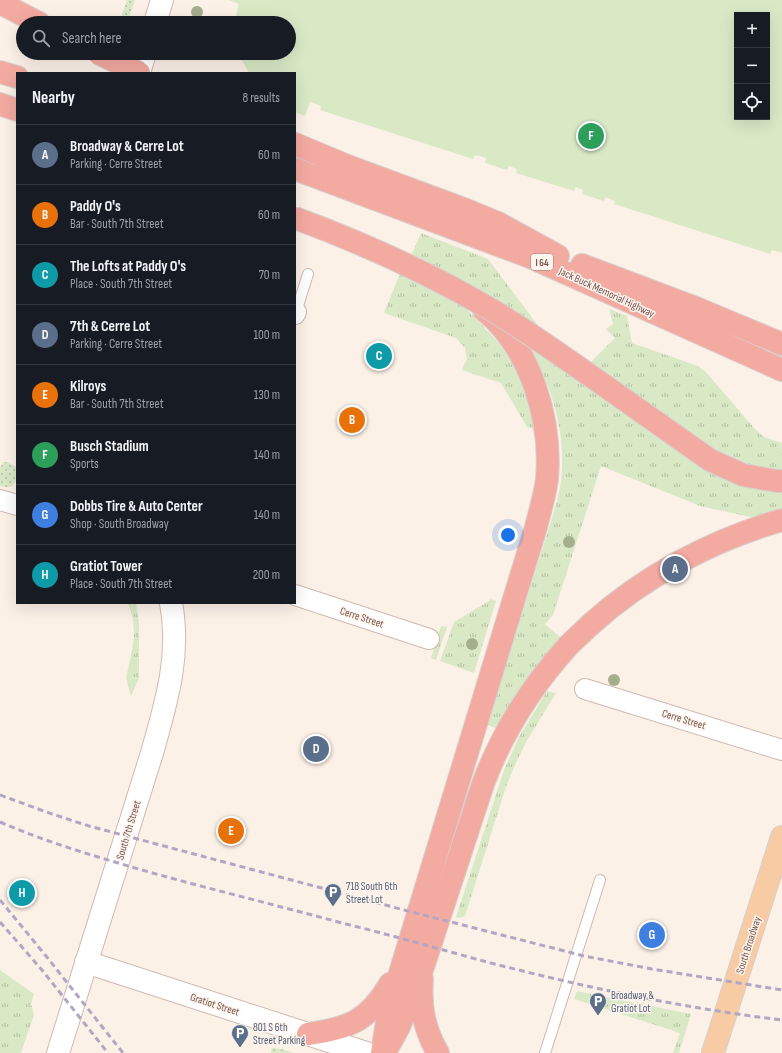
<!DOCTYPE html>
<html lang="en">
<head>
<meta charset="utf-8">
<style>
  :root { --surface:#171b24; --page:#242831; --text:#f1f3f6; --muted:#9ea1a6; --line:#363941; --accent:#d93025 }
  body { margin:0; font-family:"Sofia Sans Condensed",sans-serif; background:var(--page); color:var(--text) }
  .controls { position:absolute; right:12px; top:12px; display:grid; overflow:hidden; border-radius:0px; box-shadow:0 4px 16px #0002 }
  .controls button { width:36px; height:36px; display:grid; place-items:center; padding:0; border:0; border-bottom:1px solid var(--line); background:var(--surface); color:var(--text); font:20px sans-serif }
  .you { position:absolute; left:508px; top:535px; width:14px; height:14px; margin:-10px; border:3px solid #fff; border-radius:50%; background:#1a73e8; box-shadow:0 0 0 6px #1a73e833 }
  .badge { display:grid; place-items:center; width:26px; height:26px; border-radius:50%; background:var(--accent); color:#fff; font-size:13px; font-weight:700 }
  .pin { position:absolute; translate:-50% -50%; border:2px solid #fff; box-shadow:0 1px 4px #0006 }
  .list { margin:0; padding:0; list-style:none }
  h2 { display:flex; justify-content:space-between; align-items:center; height:52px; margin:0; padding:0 16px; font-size:17px }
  h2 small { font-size:13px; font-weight:400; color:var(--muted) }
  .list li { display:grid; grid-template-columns:26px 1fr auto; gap:12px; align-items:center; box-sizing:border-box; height:60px; padding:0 16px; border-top:1px solid var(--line) }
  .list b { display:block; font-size:15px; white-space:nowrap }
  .list p { margin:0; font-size:13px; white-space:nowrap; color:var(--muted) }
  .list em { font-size:13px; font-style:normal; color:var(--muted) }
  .icon { flex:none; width:22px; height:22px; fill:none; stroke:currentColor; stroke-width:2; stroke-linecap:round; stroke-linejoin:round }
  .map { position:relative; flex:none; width:782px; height:1053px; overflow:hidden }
  .search { position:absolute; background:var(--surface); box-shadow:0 4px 16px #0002; left:16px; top:16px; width:280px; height:44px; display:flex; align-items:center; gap:10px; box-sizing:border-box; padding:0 14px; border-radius:22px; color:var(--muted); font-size:15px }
  .panel { position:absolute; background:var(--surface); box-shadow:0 4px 16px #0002; left:16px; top:72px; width:280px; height:532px; border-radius:0px }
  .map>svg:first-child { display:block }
</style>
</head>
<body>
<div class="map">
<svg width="782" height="1053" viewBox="0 0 782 1053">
  <defs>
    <pattern id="grass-tufts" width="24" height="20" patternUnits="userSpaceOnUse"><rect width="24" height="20" fill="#d9e9c6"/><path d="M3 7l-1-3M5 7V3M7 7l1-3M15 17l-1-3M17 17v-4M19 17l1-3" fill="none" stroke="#b5c0a3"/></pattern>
    <pattern id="garden-dots" width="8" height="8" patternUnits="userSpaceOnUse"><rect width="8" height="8" fill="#d9e9c6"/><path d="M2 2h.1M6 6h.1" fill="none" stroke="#b5c0a3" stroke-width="1.8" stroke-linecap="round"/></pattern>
  </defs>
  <rect width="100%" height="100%" fill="#fcf1e7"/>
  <path fill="url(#grass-tufts)" d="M421,233l67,26 52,69 -60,-38 -68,-36z
    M401,271l58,30 42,44 15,24 12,26 9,35 -10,-3 -26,-44 -39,-13 5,-11 -2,-11 -9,-10 -72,-25z
    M609,309l18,7 5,27 66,23 7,5 49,57 10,9 18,6v28l-38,-6 -19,-8 -135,-94 25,-25 -9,-9 7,-5z
    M528,343l205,139 23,7 26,2v18l-27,9 -55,-12 -99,-40 -48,149 -8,9 16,14c-23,29 -46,58 -65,90l-9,-3 65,-207c3,-10 6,-20 8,-30 8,-52 -7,-99 -32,-145z
    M490,599l6,2 -22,72 -34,-12 14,-39 35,-21z
    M128,603h8l3,22v53l-8,18 -5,-18 7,-32 1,-13 -1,-14z
    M441,626l6,1 -11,33 -5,-2z
    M547,691l9,2 -30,49 -11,23 -9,22 -41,129 -6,2 -3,-1 48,-147 16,-35z
    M0,970l34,24 -3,10 3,11 -13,38h-21z
    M577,991l114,23 -12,39h-6l7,-20 -106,-34z"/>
  <path fill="#d9e9c6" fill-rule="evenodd" d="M229,0h553v253l-10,-3 -2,4 -156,-50 1,-3 -10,-4 -1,4 -22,-7 1,-4 -7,-3 -2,4 -58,-18 1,-4 -8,-3 -2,4 -22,-7 1,-5 -11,-3 -2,4 -153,-49 1,-4 -11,-4 -5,14 -10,-4v-39h-46l-11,-20h51v-30h-55l5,-19zM737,15h30v102h-30z"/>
  <path fill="url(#garden-dots)" d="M127,0h8l-8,23h-8z
    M3,462h3l11,5c0,12 0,24 -17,19v-18z
    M273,1048l8,1 13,4h-23v-3z"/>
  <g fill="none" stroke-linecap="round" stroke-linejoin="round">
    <g stroke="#cfb9b0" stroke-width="12">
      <path id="service" d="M296,312l12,-38
        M545,1053l55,-173"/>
    </g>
    <g stroke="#cfb9b0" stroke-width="22">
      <path id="minor" d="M295,314l1,-2
        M0,500l17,5
        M295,595l134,44
        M585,689l197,61"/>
    </g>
    <g stroke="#cfb9b0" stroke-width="24">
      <path id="tertiary" d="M86,962l280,91"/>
    </g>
    <g stroke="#d2b9ae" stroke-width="24">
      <path id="secondary" d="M155,23l7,-23
        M139,73l6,-20
        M58,1053l94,-300c14,-50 29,-97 19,-150"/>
    </g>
    <g stroke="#d8cfcd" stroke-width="24">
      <path id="primary" d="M713,1053l69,-216"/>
    </g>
    <g stroke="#d8cfcd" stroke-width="24">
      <path id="motorway" d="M0,3l39,20
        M0,72l17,5
        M0,104l17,6
        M295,144l50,21 119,44 34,14 60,33
        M295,169l235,88 252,113
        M582,265l114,43 86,36
        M622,398l88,62 33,15 34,6h5
        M422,979c-2,28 2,50 16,74
        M308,1034c42,-6 60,-13 82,-50
        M389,1045l10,-18 23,-57 61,-186c19,-51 49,-98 85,-138 7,-7 15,-14 22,-21 54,-49 122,-85 192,-105
        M382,1053l7,-44 147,-482c4,-16 9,-32 11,-48 5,-59 -16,-131 -63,-169"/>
    </g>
    <use href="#service" stroke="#fff" stroke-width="10"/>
    <use href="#minor" stroke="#fff" stroke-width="20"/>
    <use href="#tertiary" stroke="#fff" stroke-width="22"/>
    <use href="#secondary" stroke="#fff" stroke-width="22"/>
    <use href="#primary" stroke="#f7cba3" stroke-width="22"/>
    <use href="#motorway" stroke="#f3aaa1" stroke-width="22"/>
    <path stroke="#b2a6c5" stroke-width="3" stroke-dasharray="6 4" stroke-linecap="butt" d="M0,795l52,19 37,12 315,84 180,46 68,13 130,21
      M0,822c46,20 94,34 142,48 67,19 134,35 200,53 49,12 97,26 145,39 97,25 196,46 295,58
      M0,900l46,56 77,97
      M0,922l42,48 66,83"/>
    <g stroke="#d8cfcd" stroke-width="24" stroke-linecap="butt">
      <path id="motorway-bridge" d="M98,53l41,20
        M295,218c68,25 134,55 197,92 45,27 87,58 130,88"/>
    </g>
    <use href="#motorway-bridge" stroke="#f3aaa1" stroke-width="22"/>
  </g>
  <g fill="#a5af8e">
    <circle cx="197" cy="12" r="6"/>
    <circle cx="569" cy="542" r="6"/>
    <circle cx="472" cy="644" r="6"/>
    <circle cx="614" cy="680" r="6"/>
  </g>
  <defs>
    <g id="parking-pin" transform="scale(0.9)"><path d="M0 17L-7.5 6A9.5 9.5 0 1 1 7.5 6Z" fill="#5c6f8a" stroke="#fef5ee"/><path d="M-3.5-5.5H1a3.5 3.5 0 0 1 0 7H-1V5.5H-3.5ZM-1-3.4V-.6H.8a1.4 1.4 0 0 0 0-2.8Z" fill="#fff"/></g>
  </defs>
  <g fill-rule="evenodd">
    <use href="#parking-pin" x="333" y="892"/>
    <use href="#parking-pin" x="598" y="1001"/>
    <use href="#parking-pin" x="240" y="1033"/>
  </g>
  <g text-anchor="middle" stroke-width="3" stroke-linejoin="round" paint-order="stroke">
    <rect fill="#fef5ee" stroke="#9e857d" stroke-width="1" x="531" y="254" width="22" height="16" rx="3"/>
    <g font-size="10" font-weight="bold" fill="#75554c">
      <text x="542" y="266">I 64</text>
    </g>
    <g font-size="11" fill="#75554c" stroke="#fef5ee">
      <text transform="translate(607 292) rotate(25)" y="4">Jack Buck Memorial Highway</text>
      <text transform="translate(362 617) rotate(18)" y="4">Cerre Street</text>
      <text transform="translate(684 719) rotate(17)" y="4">Cerre Street</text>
      <text transform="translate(128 830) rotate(-73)" y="4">South 7th Street</text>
      <text transform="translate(748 945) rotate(-72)" y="4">South Broadway</text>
      <text transform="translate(215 1004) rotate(18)" y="4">Gratiot Street</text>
    </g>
    <g font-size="11" fill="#4e5e75" stroke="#fef5ee" text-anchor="start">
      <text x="346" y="890">718 South 6th<tspan x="346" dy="13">Street Lot</tspan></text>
      <text x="611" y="999">Broadway &amp;<tspan x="611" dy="13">Gratiot Lot</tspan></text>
      <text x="253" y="1031">801 S 6th<tspan x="253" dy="13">Street Parking</tspan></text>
    </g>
  </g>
</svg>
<div class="controls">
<button>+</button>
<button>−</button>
<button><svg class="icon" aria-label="locate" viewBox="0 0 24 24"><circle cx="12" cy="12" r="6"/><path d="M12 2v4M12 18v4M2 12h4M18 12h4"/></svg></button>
</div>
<div class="you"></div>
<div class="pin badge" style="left:675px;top:569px;background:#5c6f8a">A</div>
<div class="pin badge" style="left:352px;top:420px;background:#e8710a">B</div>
<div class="pin badge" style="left:379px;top:356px;background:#0f9aa8">C</div>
<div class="pin badge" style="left:316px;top:749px;background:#5c6f8a">D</div>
<div class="pin badge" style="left:231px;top:831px;background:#e8710a">E</div>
<div class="pin badge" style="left:591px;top:136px;background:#2e9e5b">F</div>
<div class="pin badge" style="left:652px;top:935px;background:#3f7fe0">G</div>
<div class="pin badge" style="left:22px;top:893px;background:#0f9aa8">H</div>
<div class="search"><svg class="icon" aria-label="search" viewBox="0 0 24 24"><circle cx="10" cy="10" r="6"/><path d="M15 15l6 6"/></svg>Search here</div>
<section class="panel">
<h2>Nearby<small>8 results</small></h2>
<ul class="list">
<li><span class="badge" style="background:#5c6f8a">A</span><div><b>Broadway &amp; Cerre Lot</b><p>Parking · Cerre Street</p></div><em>60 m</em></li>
<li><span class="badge" style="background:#e8710a">B</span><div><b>Paddy O's</b><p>Bar · South 7th Street</p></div><em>60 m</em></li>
<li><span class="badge" style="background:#0f9aa8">C</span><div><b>The Lofts at Paddy O's</b><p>Place · South 7th Street</p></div><em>70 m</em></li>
<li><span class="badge" style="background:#5c6f8a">D</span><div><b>7th &amp; Cerre Lot</b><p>Parking · Cerre Street</p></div><em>100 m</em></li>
<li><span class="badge" style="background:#e8710a">E</span><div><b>Kilroys</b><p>Bar · South 7th Street</p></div><em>130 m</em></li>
<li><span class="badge" style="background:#2e9e5b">F</span><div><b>Busch Stadium</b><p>Sports</p></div><em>140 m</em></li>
<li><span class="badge" style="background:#3f7fe0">G</span><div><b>Dobbs Tire &amp; Auto Center</b><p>Shop · South Broadway</p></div><em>140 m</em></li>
<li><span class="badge" style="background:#0f9aa8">H</span><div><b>Gratiot Tower</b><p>Place · South 7th Street</p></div><em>200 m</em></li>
</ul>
</section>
</div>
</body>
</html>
